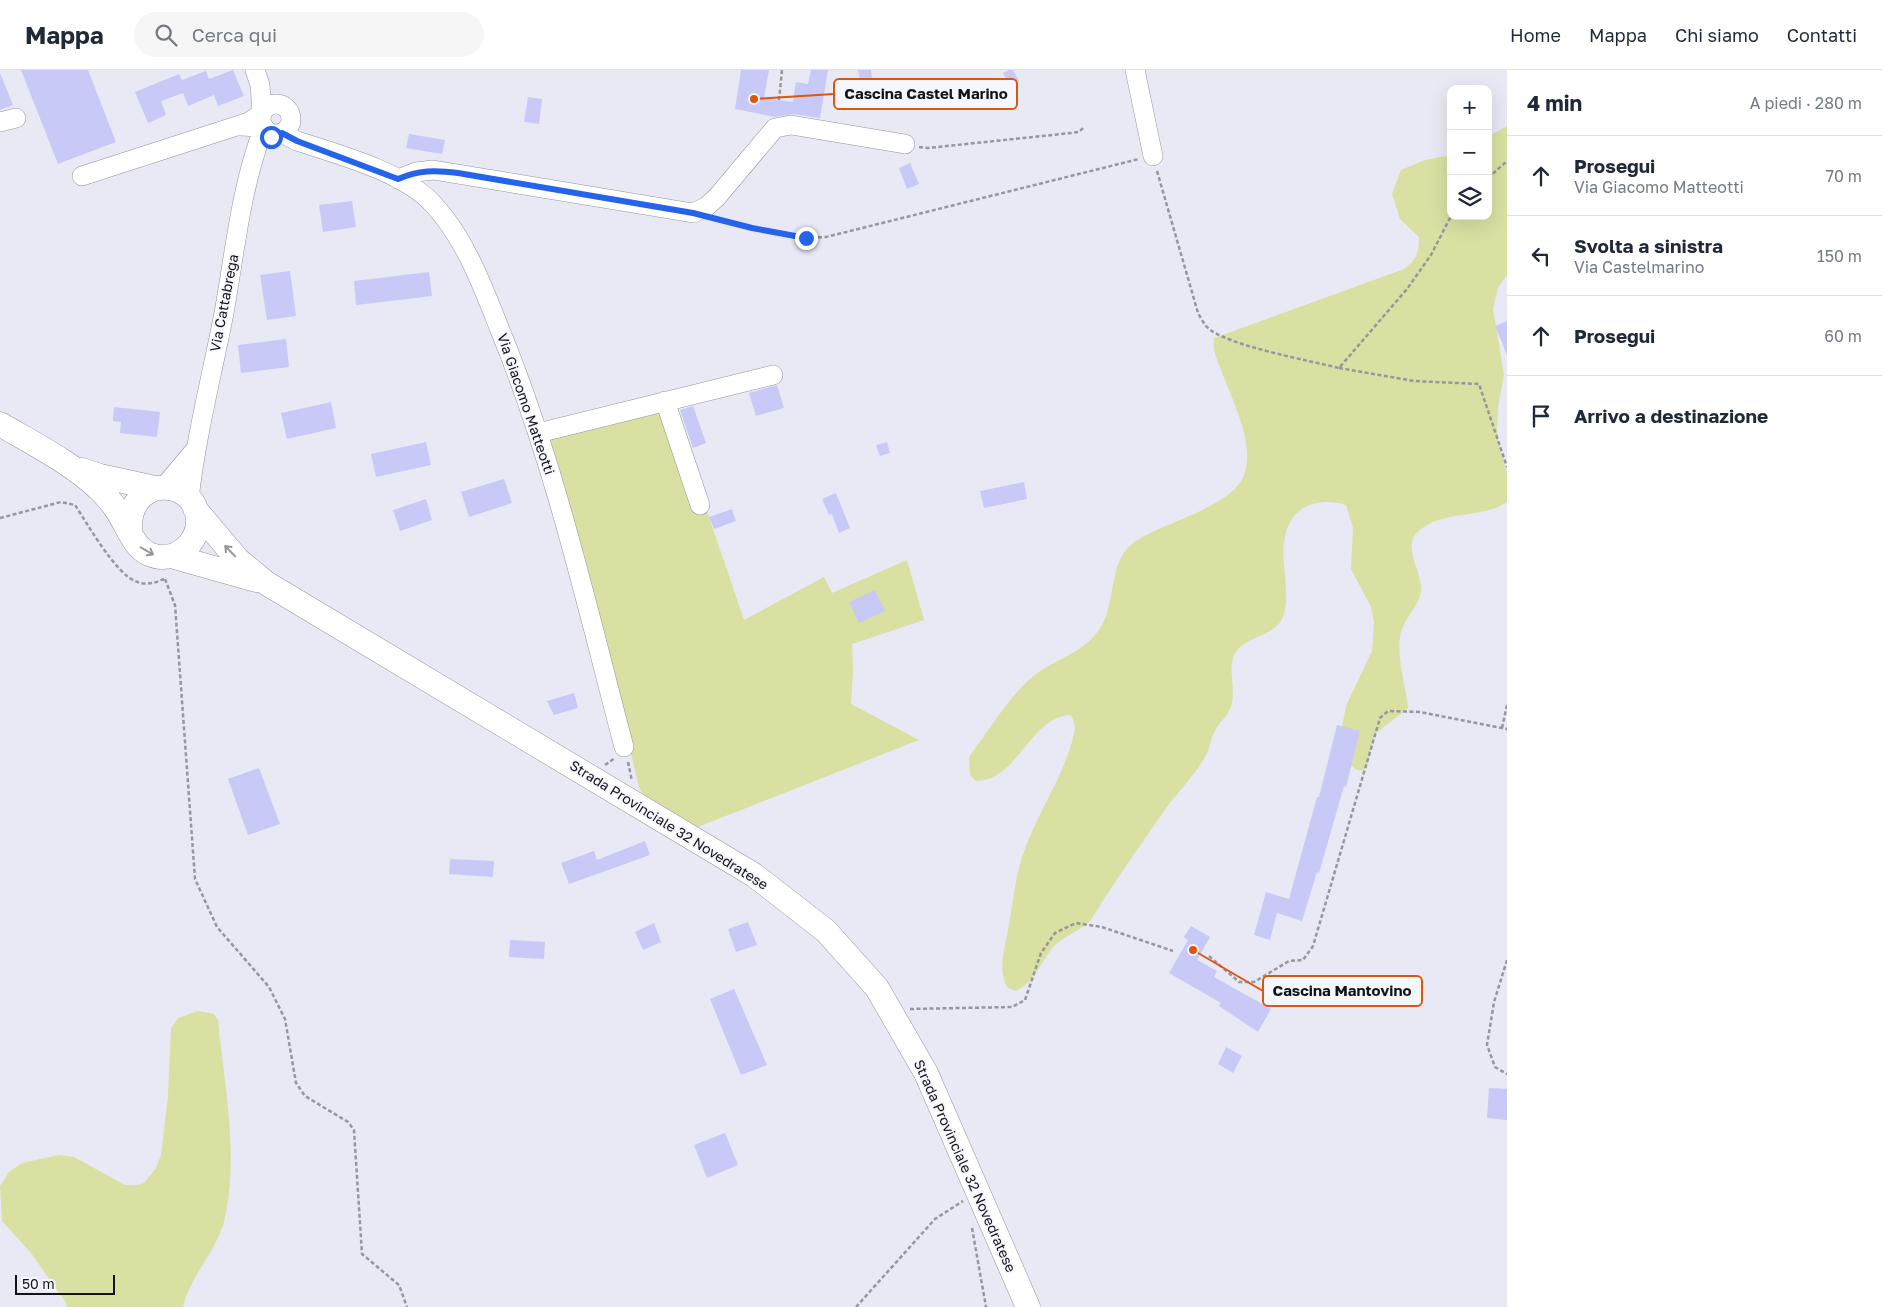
<!DOCTYPE html>
<html lang="it">
<head>
<meta charset="utf-8">
<style>
  :root { --surface:#fff; --page:#f6f6f7; --text:#1f2937; --muted:#747a83; --line:#e0e1e3 }
  body { margin:0; font-family:"Golos Text",sans-serif; background:var(--page); color:var(--text) }
  .controls { position:absolute; right:15px; top:15px; display:grid; overflow:hidden; border-radius:10px; box-shadow:0 5px 20px #0002 }
  .controls button { width:45px; height:45px; display:grid; place-items:center; padding:0; border:0; border-bottom:1px solid var(--line); background:var(--surface); color:var(--text); font:25px sans-serif }
  .scale { position:absolute; left:15px; bottom:12px; width:100px; box-sizing:border-box; padding-left:5px; border:2px solid #141418; border-top:0; font-size:14px; line-height:18px; white-space:nowrap; color:#141418; -webkit-text-stroke:4px #f6f6ff; paint-order:stroke }
  .stop { position:absolute; width:15px; height:15px; margin:-11px; border:4px solid #2563eb; border-radius:50%; background:#fff }
  .stop.end { background:#2563eb; border-color:#fff; box-shadow:0 1px 5px #0008 }
  .list { margin:0; padding:0; list-style:none }
  h2 { display:flex; justify-content:space-between; align-items:center; height:65px; margin:0; padding:0 20px; font-size:21px }
  h2 small { font-size:16px; font-weight:400; color:var(--muted) }
  .list li { display:grid; grid-template-columns:32px 1fr auto; gap:15px; align-items:center; box-sizing:border-box; height:80px; padding:0 20px; border-top:1px solid var(--line) }
  .list b { display:block; font-size:19px; white-space:nowrap }
  .list p { margin:0; font-size:16px; white-space:nowrap; color:var(--muted) }
  .list em { font-size:16px; font-style:normal; color:var(--muted) }
  .icon { flex:none; width:28px; height:28px; fill:none; stroke:currentColor; stroke-width:2; stroke-linecap:round; stroke-linejoin:round }
  .map { position:relative; flex:none; width:1507px; height:1237px; overflow:hidden }
  header { display:flex; align-items:center; gap:30px; box-sizing:border-box; height:70px; padding:0 25px; background:var(--surface); border-bottom:1px solid var(--line) }
  header strong { font-size:24px }
  nav { display:flex; gap:28px; margin-inline-start:auto; font-size:18px }
  .search { width:350px; height:45px; background:var(--page); display:flex; align-items:center; gap:12px; box-sizing:border-box; padding:0 18px; border-radius:28px; color:var(--muted); font-size:19px }
  main { display:flex }
  aside { flex:1; background:var(--surface) }
  .map>svg:first-child { display:block }
</style>
</head>
<body>
<header>
<strong>Mappa</strong>
<div class="search"><svg class="icon" aria-label="search" viewBox="0 0 24 24"><circle cx="10" cy="10" r="6"/><path d="M15 15l6 6"/></svg>Cerca qui</div>
<nav><a>Home</a><a>Mappa</a><a>Chi siamo</a><a>Contatti</a></nav>
</header>
<main>
<div class="map">
<svg width="1507" height="1237" viewBox="0 0 1507 1237">
  <rect width="100%" height="100%" fill="#e8e9f4"/>
  <path fill="#d9e0a2" d="M1507,56v149l-9,13 -5,21 11,66 -6,32 -1,29 10,37v29c-25,17 -61,8 -86,27 -22,16 2,41 0,63 -2,13 -15,25 -19,37 -8,21 4,57 6,79l-33,26 -8,32 -5,5 -7,-2 -4,-5 -10,-32 5,-26 26,-55 2,-29 -3,-15 -20,-38 2,-41 -7,-23c-17,-6 -43,-4 -54,14 -20,32 3,72 -10,100 -9,19 -42,17 -49,39 -5,17 5,34 -4,53 -3,7 -10,11 -13,18 -5,8 -6,19 -11,28 -11,19 -26,34 -39,51 -26,37 -52,75 -76,113 -11,11 -25,14 -36,25 -13,15 -19,37 -39,45l-8,-4c-9,-18 -3,-37 1,-56 5,-27 7,-56 17,-82 14,-39 40,-75 49,-115 2,-7 0,-13 -3,-19 -41,1 -53,66 -95,66l-6,-6 -1,-18c18,-24 43,-65 66,-82 19,-15 44,-21 60,-40 24,-26 10,-70 38,-92 30,-22 107,-36 113,-75 6,-32 -14,-68 -25,-98 -4,-11 -9,-21 -7,-32l190,-69c13,-10 15,-16 15,-32l-19,-18 -8,-25 9,-24 24,-10 26,-5v61h37v-79z
    M671,336l73,214 80,-43 8,16 75,-33 17,60 -72,24 1,28 -2,32 68,36 -229,90 -43,-30 -8,-13 -34,-141 -56,-200 2,-7z
    M198,941l16,3 4,6c6,64 21,133 7,198 -7,32 -34,56 -42,89h-116l-2,-6 -34,-48 -29,-32 -2,-35 9,-14 13,-9 37,-8 15,2 51,28h12l7,-2 12,-15 5,-13 7,-59 3,-68 7,-10z"/>
  <path fill="#c8c9f7" d="M21,0h67l28,72 -58,22z
    M233,0l11,26 -26,10 -4,-11 -26,11 -5,-13 -22,8 5,14 -18,8 -13,-31 44,-18 3,6 24,-9 3,8z
    M741,0h28l-5,28 29,4 3,-20 12,2 3,-14h17l-8,48 -27,-4 -18,3 -40,-8z
    M858,0h13l1,10 -12,1z
    M1009,0h4l6,11 -10,5 -6,-13z
    M0,3l13,32 -13,5z
    M528,27l14,2 -3,25 -15,-2z
    M409,64l36,6 -3,14 -36,-6z
    M910,93l9,21 -12,5 -8,-21z
    M352,131l4,26 -33,5 -4,-27z
    M290,201l6,45 -29,4 -7,-45z
    M429,202l3,24 -76,9 -2,-24z
    M1507,251v34l-12,-29z
    M286,269l3,28 -48,6 -3,-28z
    M777,315l7,23 -28,8 -7,-23z
    M331,332l5,26 -49,11 -6,-26z
    M693,336l13,37 -13,5 -13,-38z
    M114,337l46,5 -3,25 -37,-4 1,-11 -8,-1z
    M426,372l5,23 -55,12 -5,-23z
    M887,372l3,11 -10,3 -4,-11z
    M504,409l8,24 -43,14 -8,-25z
    M1024,412l3,17 -43,9 -4,-17z
    M836,423l14,35 -11,5 -7,-19 -3,1 -7,-16z
    M426,429l6,21 -32,11 -7,-21z
    M732,439l4,12 -22,8 -5,-12z
    M875,520l10,21 -26,12 -10,-21z
    M574,623l4,15 -24,7 -7,-14z
    M1337,655l23,6 -14,56 -2,-1 -25,87 -2,-1 -15,49 -25,-8 -7,27 -16,-5 12,-43 23,7 28,-102h2z
    M259,698l21,56 -32,11 -20,-56z
    M645,771l5,14 -81,29 -8,-21 33,-12 3,9z
    M450,789l44,2 -1,16 -44,-3z
    M748,852l9,23 -21,7 -8,-23z
    M654,853l7,19 -18,8 -8,-18z
    M1191,856l19,11 -13,23 20,11 -3,6 57,32 -13,23 -39,-26 2,-3 -52,-30 19,-33 -4,-3z
    M510,870l35,2 -1,17 -35,-2z
    M734,919l33,76 -26,10 -31,-76z
    M1226,977l16,9 -9,17 -15,-9z
    M1489,1018l18,1v31l-20,-2z
    M725,1063l13,32 -31,13 -13,-33z"/>
  <g fill="none" stroke-linecap="round" stroke-linejoin="round">
    <g stroke="#93949e" stroke-width="20">
      <path id="minor" d="M1135,0l18,86
        M261 49a15 15 0 1 1 30 0a15 15 0 1 1-30 0Z
        M0,52l16,-4
        M282,63l15,8c40,13 107,31 136,63 32,34 50,83 67,126 55,134 87,277 124,417
        M82,106l167,-54 13,-9 -2,-28 -5,-15
        M398,109l18,-7 17,-2 260,43 13,-6 11,-10 58,-69 16,-3 114,19
        M665,331l35,104
        M538,363l235,-58
        M163,418l31,-37
        M189,429c7,-63 23,-124 35,-186 11,-62 17,-127 40,-186l-24,-1"/>
    </g>
    <g stroke="#93949e" stroke-width="25">
      <path id="major" d="M0,354c34,20 70,38 99,65 6,6 12,12 17,20 11,15 16,37 33,45 24,11 51,-10 49,-36 -5,-43 -72,-42 -68,14
        M82,400l18,6 55,12
        M195,439l43,51 28,23 488,292 72,56 51,57 49,85 102,234
        M171,486l85,24"/>
    </g>
    <path stroke="#95969e" stroke-width="2.5" stroke-dasharray="4 2.5" stroke-linecap="butt" d="M779,30l3,-30
      M919,77l9,1 143,-15 8,-1 5,-5
      M1157,101l41,142c2,4 5,9 8,13 16,19 106,35 133,42l68,-79 24,-34 20,-39
      M1488,108l19,-17
      M716,149c36,10 73,20 110,18l313,-78
      M1339,298l75,13 65,3 28,83
      M0,448l61,-16 14,3c12,18 40,68 60,76 10,5 20,2 29,-2
      M165,509l10,26 20,274 22,48 52,60 16,32 11,64 9,13 43,26 6,8 8,124 37,31 8,22
      M1502,658l5,-23
      M628,692l4,19
      M605,695l10,-7
      M1209,886l30,26h15l35,-21 14,-1 10,-14 67,-228 8,-7 32,1 87,17
      M1507,890l-13,42 -7,43 8,22 12,7
      M910,939l102,-2 13,-7 16,-47 14,-20 21,-10 26,4 71,24
      M972,1158l14,79
      M856,1237l79,-88 28,-18"/>
    <use href="#minor" stroke="#fff" stroke-width="19"/>
    <use href="#major" stroke="#fff" stroke-width="24"/>
  </g>
  <defs><path id="oneway-shaft" d="M-6 0H5M1.5-3L5.5 0L1.5 3" fill="none" stroke-width="1.6" stroke-linecap="round" stroke-linejoin="round" transform="scale(1.25)"/></defs>
  <g stroke="#959597">
    <use href="#oneway-shaft" transform="translate(147 481) rotate(30)"/>
    <use href="#oneway-shaft" transform="translate(230 481) rotate(-134)"/>
  </g>
  <g fill="none" stroke-linecap="round" stroke-linejoin="round">
    <path stroke="#2563eb" stroke-width="6" d="M271,67l11,-4 15,8 101,38c21,-9 37,-9 60,-6l235,40 59,15 54,10"/>
  </g>
  <g text-anchor="middle" stroke-width="4" stroke-linejoin="round" paint-order="stroke">
    <g font-size="14" fill="#141418" stroke="#f6f6ff">
      <text transform="translate(224 233) rotate(-79)" y="5">Via Cattabrega</text>
      <text transform="translate(526 334) rotate(71)" y="5">Via Giacomo Matteotti</text>
      <text transform="translate(669 755) rotate(32)" y="5">Strada Provinciale 32 Novedratese</text>
      <text transform="translate(965 1096) rotate(66)" y="5">Strada Provinciale 32 Novedratese</text>
    </g>
  </g>
  <path fill="none" stroke="#dd560d" stroke-width="2" d="M754 29L834 24M1193 880L1263 921"/>
  <g fill="#dd560d" stroke="#f6f6ff" stroke-width="2">
    <circle cx="754" cy="29" r="5"/>
    <circle cx="1193" cy="880" r="5"/>
  </g>
  <g fill="#f6f6ff" stroke="#dd560d" stroke-width="2">
    <rect x="834" y="9" width="183" height="30" rx="5"/>
    <rect x="1263" y="906" width="159" height="30" rx="5"/>
  </g>
  <g font-size="15" text-anchor="middle" font-weight="bold" fill="#141418">
    <text x="926" y="29">Cascina Castel Marino</text>
    <text x="1342" y="926">Cascina Mantovino</text>
  </g>
</svg>
<div class="controls">
<button>+</button>
<button>−</button>
<button><svg class="icon" aria-label="layers" viewBox="0 0 24 24"><path d="M12 4l9 5-9 5-9-5zM3 14l9 5 9-5"/></svg></button>
</div>
<div class="scale">50 m</div>
<div class="stop" style="left:271px;top:67px"></div>
<div class="stop end" style="left:806px;top:168px"></div>
</div>
<aside>
<h2>4 min<small>A piedi · 280 m</small></h2>
<ul class="list">
<li><svg class="icon" aria-label="ahead" viewBox="0 0 24 24"><path d="M12 20V5M6 11l6-6 6 6"/></svg><div><b>Prosegui</b><p>Via Giacomo Matteotti</p></div><em>70 m</em></li>
<li><svg class="icon" aria-label="left" viewBox="0 0 24 24"><path d="M17 20v-9H6M10 6l-5 5 5 5"/></svg><div><b>Svolta a sinistra</b><p>Via Castelmarino</p></div><em>150 m</em></li>
<li><svg class="icon" aria-label="ahead" viewBox="0 0 24 24"><path d="M12 20V5M6 11l6-6 6 6"/></svg><div><b>Prosegui</b></div><em>60 m</em></li>
<li><svg class="icon" aria-label="arrive" viewBox="0 0 24 24"><path d="M6 21V4h12l-3 4 3 4H6"/></svg><div><b>Arrivo a destinazione</b></div></li>
</ul>
</aside>
</main>
</body>
</html>
